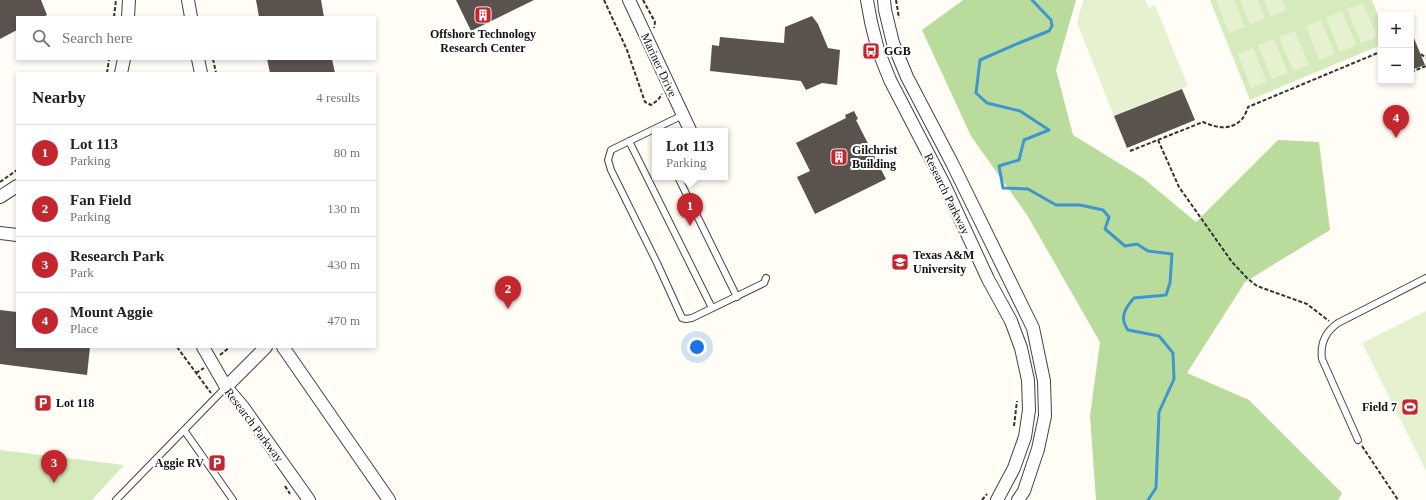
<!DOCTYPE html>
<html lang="en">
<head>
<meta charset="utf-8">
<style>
  :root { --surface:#fff; --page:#f6f6f6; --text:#222; --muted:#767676; --line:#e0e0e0; --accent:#c4262e }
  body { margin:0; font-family:Georgia,serif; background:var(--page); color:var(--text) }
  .controls { position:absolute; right:12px; top:12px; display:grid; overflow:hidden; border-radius:0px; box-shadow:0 2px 6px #0003 }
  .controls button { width:36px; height:36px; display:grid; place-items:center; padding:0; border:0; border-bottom:1px solid var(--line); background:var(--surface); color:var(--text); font:20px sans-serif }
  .you { position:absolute; left:697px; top:347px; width:14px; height:14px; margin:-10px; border:3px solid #fff; border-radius:50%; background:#1a73e8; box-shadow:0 0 0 6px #1a73e833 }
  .badge { display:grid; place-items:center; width:26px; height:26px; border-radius:50%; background:var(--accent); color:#fff; font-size:13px; font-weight:700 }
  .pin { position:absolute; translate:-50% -33px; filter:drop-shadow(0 1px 2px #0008) }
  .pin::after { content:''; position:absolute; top:21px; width:14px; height:12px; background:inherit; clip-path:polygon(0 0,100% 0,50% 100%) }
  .popup { position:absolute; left:652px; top:128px; width:76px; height:52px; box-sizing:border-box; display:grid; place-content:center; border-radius:0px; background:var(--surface); filter:drop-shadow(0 1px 3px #0005); font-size:13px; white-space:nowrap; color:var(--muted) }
  .popup b { font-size:15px; color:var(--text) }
  .popup::after { content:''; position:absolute; left:50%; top:100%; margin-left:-8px; border:8px solid transparent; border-top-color:var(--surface) }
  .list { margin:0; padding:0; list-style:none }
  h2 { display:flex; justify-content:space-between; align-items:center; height:52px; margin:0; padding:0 16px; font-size:17px }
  h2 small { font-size:13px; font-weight:400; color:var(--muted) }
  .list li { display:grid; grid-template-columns:26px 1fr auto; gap:12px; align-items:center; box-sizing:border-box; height:56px; padding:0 16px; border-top:1px solid var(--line) }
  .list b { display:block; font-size:15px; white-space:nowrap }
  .list p { margin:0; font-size:13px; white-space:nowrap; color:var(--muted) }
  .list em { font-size:13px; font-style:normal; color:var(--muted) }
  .icon { flex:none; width:22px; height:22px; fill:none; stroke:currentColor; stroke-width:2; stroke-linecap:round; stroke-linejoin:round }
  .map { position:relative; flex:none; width:1426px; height:500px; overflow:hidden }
  .search { position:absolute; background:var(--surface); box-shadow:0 2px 6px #0003; left:16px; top:16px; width:360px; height:44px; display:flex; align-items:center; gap:10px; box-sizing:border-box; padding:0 14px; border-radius:0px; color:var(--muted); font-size:15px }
  .panel { position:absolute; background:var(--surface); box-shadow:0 2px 6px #0003; left:16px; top:72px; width:360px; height:276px; border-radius:0px }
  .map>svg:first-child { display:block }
</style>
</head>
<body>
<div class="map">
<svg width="1426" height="500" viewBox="0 0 1426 500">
  <rect width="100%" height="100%" fill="#fffdf5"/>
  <path fill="#d5ebbd" d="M1210,0h162l9,23v22l-131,55z
    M0,450l124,15 -32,35h-92z"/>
  <path fill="#b9dc9c" d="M963,0h113l-20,70 17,65 70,43 53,44 82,-82 41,2 11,88 -85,52 -58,91 62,27 93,93 -4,7h-242l-6,-84 10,-74 -73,-127 -56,-79 -49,-106z"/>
  <path fill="#e6f2cf" d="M1083,0h62l4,8 6,-3 33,81 -74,30 -37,-93z
    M1216,0h18l11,27 -16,6z
    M1240,0h18l7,18 -15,7z
    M1264,0h18l4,10 -15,7z
    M1363,3l14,34 -16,6 -14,-34z
    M1342,11l14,34 -16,7 -14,-34z
    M1321,20l14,34 -16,6 -13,-34z
    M1295,31l14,34 -16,6 -14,-34z
    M1274,39l14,34 -16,6 -14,-34z
    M1253,48l14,34 -16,6 -13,-34z
    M1426,311v160l-64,-128z"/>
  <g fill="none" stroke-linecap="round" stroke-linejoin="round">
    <path stroke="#3f96cf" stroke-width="3" d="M1032,0l19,20 1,6 -3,5 -30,12 -39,17 -4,33 11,10 33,8 29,19 -25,10 -5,20 -20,6 4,22 25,1 28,16h24l23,5 6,7 -4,12 20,17 12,-2 11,7 24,3 -2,29 -4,12 -32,3c-9,10 -15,20 -6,32l31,6 14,17 1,26 -15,33 -3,76 -8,12"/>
  </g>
  <path fill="#5a524d" d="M0,0h41l6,15 -4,2h-26v13l-17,9z
    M256,0h65l3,17h-65z
    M456,0h78l-63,31z
    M812,16l6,8 10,24 12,2 -3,35 -15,-2 -16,7 -5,-9 -91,-10 2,-26 7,1 1,-9 64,6 1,-16z
    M1411,31l14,34 -14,5z
    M267,59h65l3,14h-65z
    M1182,89l13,31 -68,28 -13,-32z
    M854,111l4,8 -2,1 30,59 -71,35 -18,-37 13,-6 -14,-28 50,-25 -1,-3z
    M0,310l17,2v35h73l-3,28 -87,-11z"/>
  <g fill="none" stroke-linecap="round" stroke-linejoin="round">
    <g stroke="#444" stroke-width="8">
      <path id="service" d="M683,115l-72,35 -3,10 3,10 46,93 25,55 4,1 6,-1 72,-35 2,-5
        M629,141l83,167
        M678,177l59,120
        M184,430l49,70
        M1358,440l-36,-81c-2,-15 3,-27 16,-36l88,-45
        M116,500l110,-113"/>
    </g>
    <g stroke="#444" stroke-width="14">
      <path id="minor" d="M188,0l3,17
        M629,0l61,130
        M867,0l4,22 7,28 12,30 54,104 44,95 23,42 10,27 7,32 1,30 -4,27 -11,31 -17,32
        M884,0l1,10 8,33 14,34 45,86 81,165 11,53 1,35 -7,33 -14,42 -6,9
        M128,17l1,-17
        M198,59l3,14
        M121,73l3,-14
        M0,197l17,-11
        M0,233l17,2
        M203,347l23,40 17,20 66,93
        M283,347l106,153
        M226,387l40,-40"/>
    </g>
    <path stroke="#333" stroke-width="2" stroke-dasharray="4 2" stroke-linecap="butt" d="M604,0l23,50 18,52 6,3 7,-5 4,-6
      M643,0l12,22 -1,6
      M896,0l3,18
      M114,17l2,-17
      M1421,54l5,4
      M213,59l3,14
      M1411,72l15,-6
      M107,73l2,-14
      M1158,140l21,47 53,75 15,16 10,8 50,18 22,17
      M1130,151l73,-29c14,6 28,9 39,-3 3,-3 5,-9 6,-12l132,-55 1,2
      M0,182l17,-12
      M177,347l34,46
      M220,355l10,-8
      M196,373l8,-5
      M1014,426l3,-25
      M1362,446l36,54
      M285,486l5,8
      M982,500l5,-6"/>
    <use href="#service" stroke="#fff" stroke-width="6"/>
    <use href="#minor" stroke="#fff" stroke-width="12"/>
  </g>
  <defs>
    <g id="building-square" transform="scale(0.9)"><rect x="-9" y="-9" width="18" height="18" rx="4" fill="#c4262e" stroke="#fff"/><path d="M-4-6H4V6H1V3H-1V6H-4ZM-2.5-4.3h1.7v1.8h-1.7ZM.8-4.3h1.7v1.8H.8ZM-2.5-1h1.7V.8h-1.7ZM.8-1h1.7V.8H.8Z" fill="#fff"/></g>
    <g id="bus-square" transform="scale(0.9)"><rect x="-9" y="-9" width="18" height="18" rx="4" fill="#c4262e" stroke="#fff"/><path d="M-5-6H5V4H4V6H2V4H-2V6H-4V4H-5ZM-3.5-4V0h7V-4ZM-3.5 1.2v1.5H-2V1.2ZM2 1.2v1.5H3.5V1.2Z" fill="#fff"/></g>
    <g id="university-square" transform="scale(0.9)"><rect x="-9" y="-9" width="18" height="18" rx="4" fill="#c4262e" stroke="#fff"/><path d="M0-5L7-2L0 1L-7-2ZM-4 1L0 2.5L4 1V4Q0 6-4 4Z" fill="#fff"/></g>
    <g id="parking-square" transform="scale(0.9)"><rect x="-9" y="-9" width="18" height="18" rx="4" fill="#c4262e" stroke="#fff"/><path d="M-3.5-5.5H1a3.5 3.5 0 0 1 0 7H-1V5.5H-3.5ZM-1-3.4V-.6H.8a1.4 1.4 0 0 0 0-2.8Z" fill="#fff"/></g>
    <g id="stadium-square" transform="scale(0.9)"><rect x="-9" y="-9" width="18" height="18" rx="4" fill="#c4262e" stroke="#fff"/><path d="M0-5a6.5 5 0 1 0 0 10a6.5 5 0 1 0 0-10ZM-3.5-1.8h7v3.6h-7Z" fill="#fff"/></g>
  </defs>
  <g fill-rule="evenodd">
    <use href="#building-square" x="483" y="15"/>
    <use href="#bus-square" x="871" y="51"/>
    <use href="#building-square" x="839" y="157"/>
    <use href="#university-square" x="900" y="262"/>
    <use href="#parking-square" x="43" y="403"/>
    <use href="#stadium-square" x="1410" y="407"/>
    <use href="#parking-square" x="217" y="463"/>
  </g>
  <g text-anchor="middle" stroke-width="4" stroke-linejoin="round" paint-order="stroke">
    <g font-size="12" font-weight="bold" fill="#111" stroke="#fff" text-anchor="start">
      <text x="483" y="38" text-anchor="middle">Offshore Technology<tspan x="483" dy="14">Research Center</tspan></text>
      <text x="884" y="55">GGB</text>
      <text x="852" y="154">Gilchrist<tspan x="852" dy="14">Building</tspan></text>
      <text x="913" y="259">Texas A&amp;M<tspan x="913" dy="14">University</tspan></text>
      <text x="56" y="407">Lot 118</text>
      <text x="1397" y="411" text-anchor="end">Field 7</text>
      <text x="204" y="467" text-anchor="end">Aggie RV</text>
    </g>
    <g font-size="12" fill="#111" stroke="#fff">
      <text transform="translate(659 65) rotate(65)" y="4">Mariner Drive</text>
      <text transform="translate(947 194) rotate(64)" y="4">Research Parkway</text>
      <text transform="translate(254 425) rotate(53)" y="4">Research Parkway</text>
    </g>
  </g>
</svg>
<div class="controls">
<button>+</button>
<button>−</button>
</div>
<div class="you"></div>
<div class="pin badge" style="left:690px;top:226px">1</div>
<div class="popup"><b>Lot 113</b>Parking</div>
<div class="pin badge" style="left:508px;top:309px">2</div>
<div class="pin badge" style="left:54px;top:483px">3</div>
<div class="pin badge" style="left:1396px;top:138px">4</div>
<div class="search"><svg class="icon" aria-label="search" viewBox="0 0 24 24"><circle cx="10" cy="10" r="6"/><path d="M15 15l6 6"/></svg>Search here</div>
<section class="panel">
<h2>Nearby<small>4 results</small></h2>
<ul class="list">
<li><span class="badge">1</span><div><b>Lot 113</b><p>Parking</p></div><em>80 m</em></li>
<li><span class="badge">2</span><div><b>Fan Field</b><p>Parking</p></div><em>130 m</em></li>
<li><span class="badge">3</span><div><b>Research Park</b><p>Park</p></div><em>430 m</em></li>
<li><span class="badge">4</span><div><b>Mount Aggie</b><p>Place</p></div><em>470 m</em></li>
</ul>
</section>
</div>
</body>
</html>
